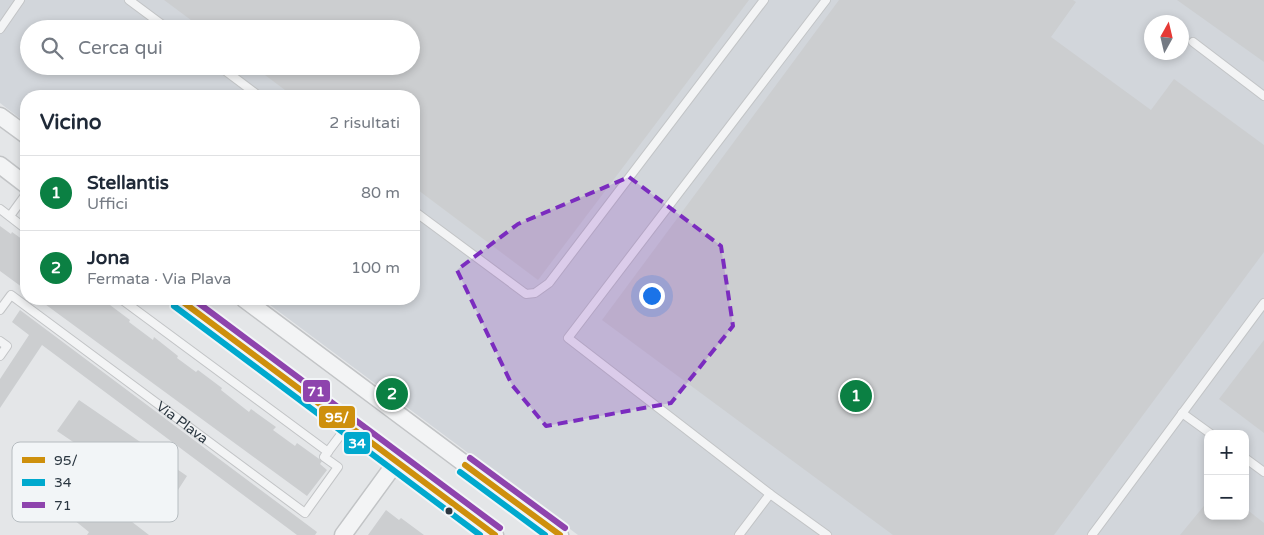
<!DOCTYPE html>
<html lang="it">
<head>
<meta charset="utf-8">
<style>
  :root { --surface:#fff; --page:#f6f6f7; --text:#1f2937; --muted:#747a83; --line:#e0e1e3; --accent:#0b8043 }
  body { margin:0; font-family:"Varela Round",sans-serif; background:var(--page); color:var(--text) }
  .controls { position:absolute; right:15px; bottom:15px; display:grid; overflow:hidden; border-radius:10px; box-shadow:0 2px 8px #0003 }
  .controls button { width:45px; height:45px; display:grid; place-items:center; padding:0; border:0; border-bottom:1px solid var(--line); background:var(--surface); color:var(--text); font:25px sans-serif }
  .compass { position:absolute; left:1144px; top:15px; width:45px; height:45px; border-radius:50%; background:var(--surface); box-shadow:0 2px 8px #0003; rotate:8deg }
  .you { position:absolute; left:651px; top:295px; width:18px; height:18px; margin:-12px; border:4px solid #fff; border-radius:50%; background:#1a73e8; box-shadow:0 0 0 8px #1a73e833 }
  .badge { display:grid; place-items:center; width:32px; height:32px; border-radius:50%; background:var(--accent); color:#fff; font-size:16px; font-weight:700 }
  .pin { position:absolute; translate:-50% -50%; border:2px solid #fff; box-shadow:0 1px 5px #0006 }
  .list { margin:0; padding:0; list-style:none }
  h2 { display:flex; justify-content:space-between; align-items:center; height:65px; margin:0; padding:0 20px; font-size:21px }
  h2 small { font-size:16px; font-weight:400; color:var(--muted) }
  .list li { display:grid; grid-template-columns:32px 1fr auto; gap:15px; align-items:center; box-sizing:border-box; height:75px; padding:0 20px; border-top:1px solid var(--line) }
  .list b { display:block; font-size:19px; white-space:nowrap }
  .list p { margin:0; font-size:16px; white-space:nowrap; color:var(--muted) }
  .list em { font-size:16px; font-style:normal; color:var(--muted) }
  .icon { flex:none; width:28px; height:28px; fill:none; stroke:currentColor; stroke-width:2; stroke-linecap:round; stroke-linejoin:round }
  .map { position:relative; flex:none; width:1264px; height:535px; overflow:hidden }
  .search { position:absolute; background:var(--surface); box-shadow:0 2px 8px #0003; left:20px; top:20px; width:400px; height:55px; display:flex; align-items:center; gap:12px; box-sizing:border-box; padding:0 18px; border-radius:28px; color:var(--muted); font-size:19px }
  .panel { position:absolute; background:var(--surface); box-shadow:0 2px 8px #0003; left:20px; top:90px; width:400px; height:215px; border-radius:20px }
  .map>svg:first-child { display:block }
</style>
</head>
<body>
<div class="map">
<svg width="1264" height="535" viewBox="0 0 1264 535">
  <rect width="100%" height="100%" fill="#e4e6e8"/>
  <path fill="#d2d6db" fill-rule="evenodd" d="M0,0h1264v535h-686l-316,-236h152v-203h-388v27l-26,-20zM1152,22h30v30h-30zM29,29h382v37h-382zM1208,434h37v82h-37z"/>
  <path fill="#ccced0" d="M164,0h585l-211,280 -124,-93v-91h-121l-40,-30h158v-37h-208z
    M839,0h234l3,2 -25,35 100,73 23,-31 90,66v107l-210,283h-161l-291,-215z
    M1177,0h87v62z
    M0,226l11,8 1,-2 14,10v48l-26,-19z
    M38,299h60l7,5 1,-2 24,18 -1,2 24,18 1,-3 24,19 -1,2 19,14 2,-2 24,18 -1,2 28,22 2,-3 25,18 -3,3 22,16 2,-3 25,18 -2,3 7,6 -20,26z
    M20,310l297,222 -2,3h-18l-255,-190 -42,63v-29l29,-44 -17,-13z
    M1264,340v93l-45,-34z
    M79,400l70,48 -21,31 -71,-48z
    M46,444l69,54 -5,7 39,30h-62l2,-3 -31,-25 -6,7 -37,-30z
    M158,456l29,20 -20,31 -30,-20z
    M1208,501v15h37v-8l19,15v12h-84z
    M386,510l13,10 2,-2 23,17h-56z"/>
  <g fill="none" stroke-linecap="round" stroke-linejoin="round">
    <g stroke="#c2c4c6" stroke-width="10">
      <g id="service">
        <path d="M129,0l39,29"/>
        <path d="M0,29l20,-29"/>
        <path d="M1193,42l71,54"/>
        <path d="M219,66l40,30"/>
        <path d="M0,209l26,20"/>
        <path d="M414,211l112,83 9,-1 14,-10 215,-283"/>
        <path d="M10,216l16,-22"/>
        <path d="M121,299l207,153"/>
        <path id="s1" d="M0,310l11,-15 294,218 33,-46 -14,-10 24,-32"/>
        <path d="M0,341l7,5 -7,10"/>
        <path d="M1182,413l29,21"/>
        <path d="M1245,458l19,14"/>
        <path d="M770,494l-202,-156 258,-338"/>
        <path d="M739,535l31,-41 57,41"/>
        <path d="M1092,535l172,-232"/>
      </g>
    </g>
    <g stroke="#c2c4c6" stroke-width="19">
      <path id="minor" d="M0,116l26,19
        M0,165l26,20
        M179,299l316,236
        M244,299l316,236
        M343,535l54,-74"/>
    </g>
    <use href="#service" stroke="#f3f4f5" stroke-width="8"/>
    <use href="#minor" stroke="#f3f4f5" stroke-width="16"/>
    <g stroke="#f2f5f7" stroke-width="10">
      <path id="bus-1" d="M179,299l316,236
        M465,465l95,70"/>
    </g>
    <g stroke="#f2f5f7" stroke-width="10">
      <path id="bus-2" d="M174,306l306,229
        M460,472l85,63"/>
    </g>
    <g stroke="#f2f5f7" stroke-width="10">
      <path id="bus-3" d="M193,299l307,229
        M470,458l95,70"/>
    </g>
    <use href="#bus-1" stroke="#ce900d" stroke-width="6"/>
    <use href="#bus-2" stroke="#00a9ce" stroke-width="6"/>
    <use href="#bus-3" stroke="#8e44ad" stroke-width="6"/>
  </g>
  <path fill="#7b2cbf" fill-opacity="0.2" stroke="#7b2cbf" stroke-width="4" stroke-dasharray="10 6" stroke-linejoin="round" d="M629,177l92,69 12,80 -62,77 -125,23 -34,-41 -55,-115 61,-46z"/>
  <circle fill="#2b3741" stroke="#f2f5f7" stroke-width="2" cx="449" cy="511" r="4.5"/>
  <g text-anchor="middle" stroke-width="4" stroke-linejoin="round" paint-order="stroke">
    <g font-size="14" fill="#2b3741" stroke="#f2f5f7">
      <text dy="5" stroke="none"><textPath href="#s1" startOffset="232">Via Plava</textPath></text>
    </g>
  </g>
  <rect x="12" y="442" width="166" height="80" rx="8" fill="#f2f5f7" stroke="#b6bcc0" stroke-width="1"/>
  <rect x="22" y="457" width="23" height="6" fill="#ce900d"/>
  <rect x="22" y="479" width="23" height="7" fill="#00a9ce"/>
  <rect x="22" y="502" width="23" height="6" fill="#8e44ad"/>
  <g font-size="14" fill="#2b3741">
    <text x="54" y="465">95/</text>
    <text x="54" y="487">34</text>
    <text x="54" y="510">71</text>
  </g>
  <g stroke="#f2f5f7" stroke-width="2">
    <rect x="302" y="379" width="29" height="24" rx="5" fill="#8e44ad"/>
    <rect x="318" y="405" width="38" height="24" rx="5" fill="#ce900d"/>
    <rect x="343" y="431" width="28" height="24" rx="5" fill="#00a9ce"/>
  </g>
  <g font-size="14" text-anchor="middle" font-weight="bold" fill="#fff">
    <text x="316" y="396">71</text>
    <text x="337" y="422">95/</text>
    <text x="357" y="448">34</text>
  </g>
</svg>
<div class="controls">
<button>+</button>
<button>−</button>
</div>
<svg class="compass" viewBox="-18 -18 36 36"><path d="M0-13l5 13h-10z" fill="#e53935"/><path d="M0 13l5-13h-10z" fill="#747a83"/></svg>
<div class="you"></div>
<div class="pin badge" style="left:856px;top:396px">1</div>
<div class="pin badge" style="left:392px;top:394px">2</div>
<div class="search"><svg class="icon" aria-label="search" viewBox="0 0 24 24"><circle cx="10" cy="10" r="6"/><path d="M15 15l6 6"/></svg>Cerca qui</div>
<section class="panel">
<h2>Vicino<small>2 risultati</small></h2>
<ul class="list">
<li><span class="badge">1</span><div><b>Stellantis</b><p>Uffici</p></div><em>80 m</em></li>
<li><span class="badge">2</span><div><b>Jona</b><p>Fermata · Via Plava</p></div><em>100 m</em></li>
</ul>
</section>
</div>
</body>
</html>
